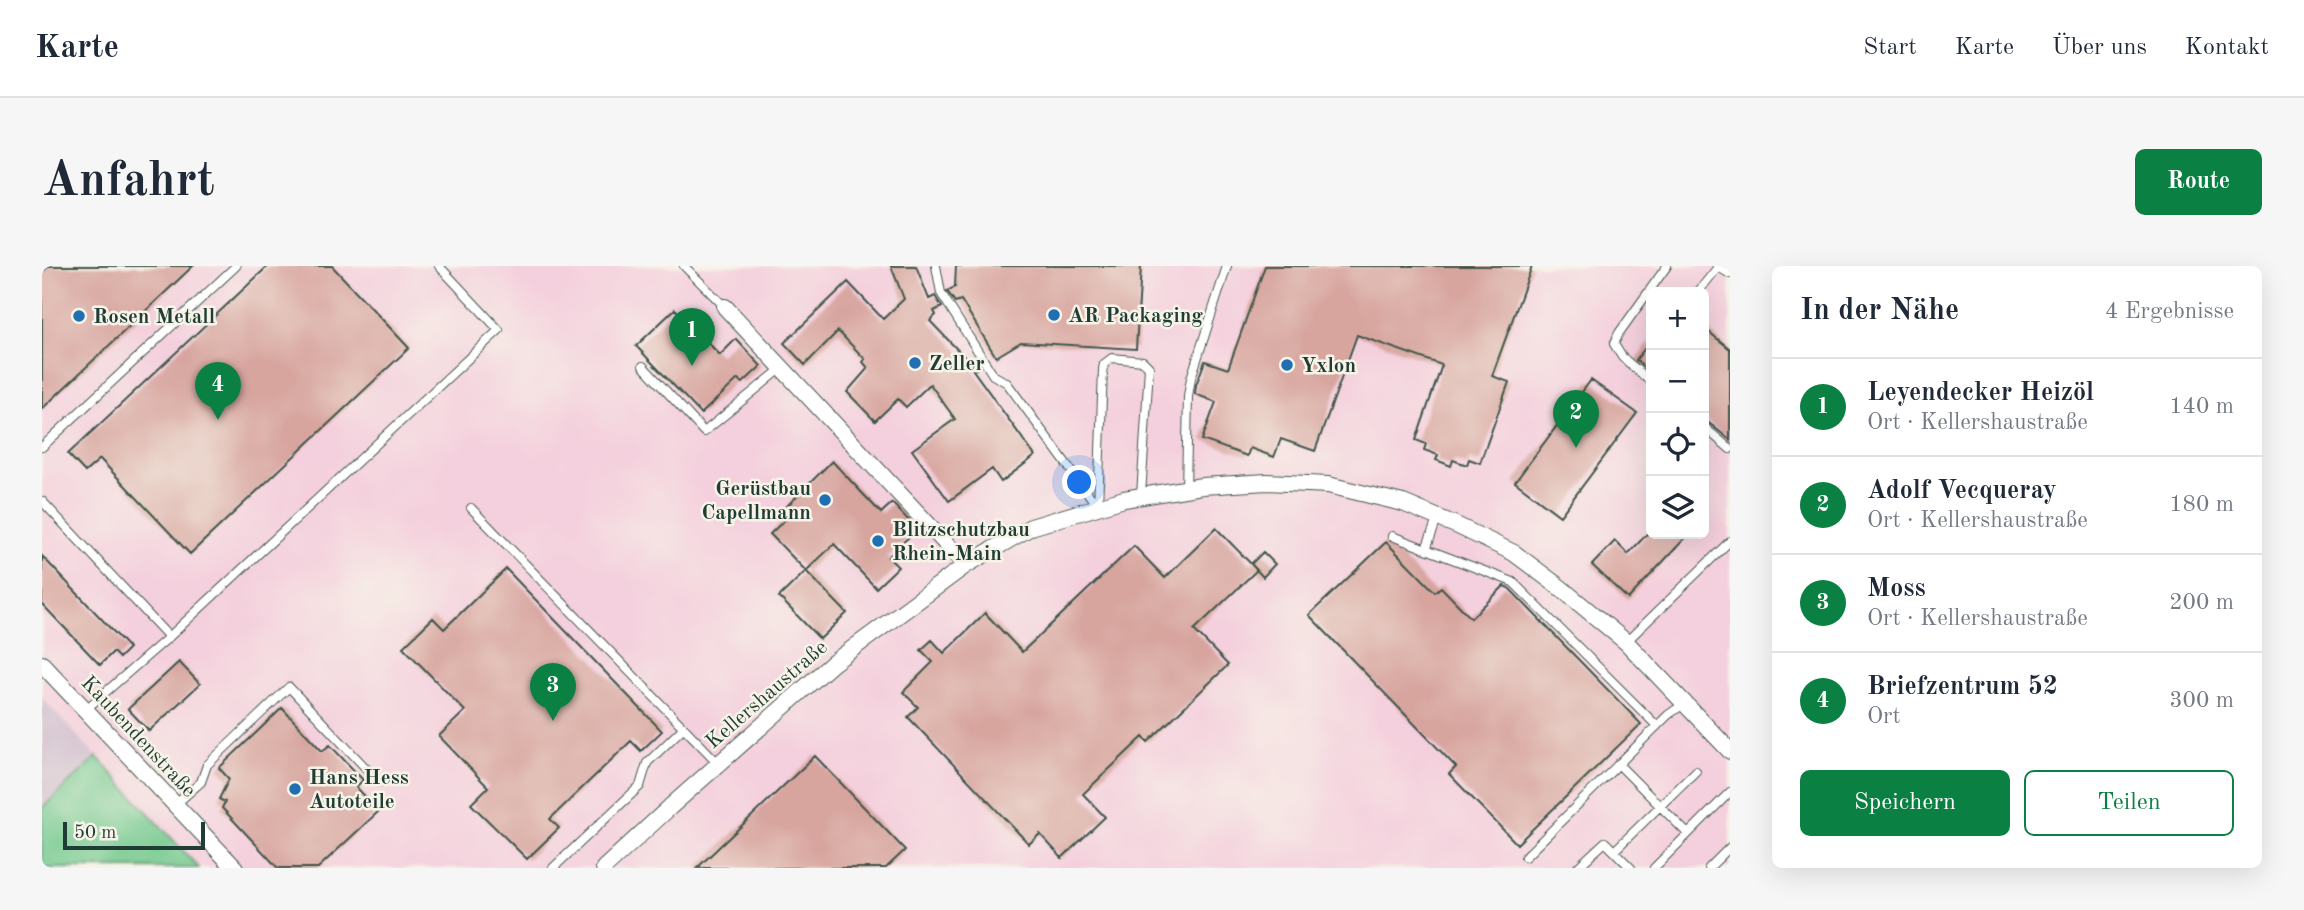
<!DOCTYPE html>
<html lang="de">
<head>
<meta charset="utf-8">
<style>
  :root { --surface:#fff; --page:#f6f6f7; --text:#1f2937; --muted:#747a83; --line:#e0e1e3; --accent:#0b8043 }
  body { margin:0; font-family:"Old Standard TT",serif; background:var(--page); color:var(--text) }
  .controls { position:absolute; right:21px; top:21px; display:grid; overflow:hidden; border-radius:10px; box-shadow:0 7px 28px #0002 }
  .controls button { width:63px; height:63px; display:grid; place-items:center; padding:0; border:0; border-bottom:2px solid var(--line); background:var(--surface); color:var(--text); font:35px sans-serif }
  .scale { position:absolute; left:21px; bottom:18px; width:142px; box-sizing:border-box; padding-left:7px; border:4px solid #1f3d34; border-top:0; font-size:19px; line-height:24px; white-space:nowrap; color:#1f3d34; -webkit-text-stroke:5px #f7f3e8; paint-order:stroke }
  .you { position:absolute; left:1038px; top:217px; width:24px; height:24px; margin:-18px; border:5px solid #fff; border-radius:50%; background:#1a73e8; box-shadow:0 0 0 10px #1a73e833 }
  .badge { display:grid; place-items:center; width:46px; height:46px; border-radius:50%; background:var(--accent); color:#fff; font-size:23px; font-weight:700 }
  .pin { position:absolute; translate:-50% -58px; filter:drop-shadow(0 2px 4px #0008) }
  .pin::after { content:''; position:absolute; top:37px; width:24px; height:21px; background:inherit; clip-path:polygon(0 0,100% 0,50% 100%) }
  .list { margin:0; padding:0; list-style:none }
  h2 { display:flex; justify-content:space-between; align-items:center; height:91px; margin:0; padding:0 28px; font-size:30px }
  h2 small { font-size:23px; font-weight:400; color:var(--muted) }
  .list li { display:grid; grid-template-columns:46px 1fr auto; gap:21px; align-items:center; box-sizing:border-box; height:98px; padding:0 28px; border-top:2px solid var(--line) }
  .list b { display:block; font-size:26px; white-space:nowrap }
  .list p { margin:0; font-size:23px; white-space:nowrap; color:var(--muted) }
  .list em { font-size:23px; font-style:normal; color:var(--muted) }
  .actions { display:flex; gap:14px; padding:21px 28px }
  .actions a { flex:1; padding:16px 0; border:2px solid var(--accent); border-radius:10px; text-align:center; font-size:24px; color:var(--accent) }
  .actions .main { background:var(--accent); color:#fff }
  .icon { flex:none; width:38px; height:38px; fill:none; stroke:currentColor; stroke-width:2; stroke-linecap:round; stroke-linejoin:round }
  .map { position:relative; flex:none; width:1688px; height:602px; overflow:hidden; border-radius:10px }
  header { display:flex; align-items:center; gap:42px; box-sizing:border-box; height:98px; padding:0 35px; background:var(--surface); border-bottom:2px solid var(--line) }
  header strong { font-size:33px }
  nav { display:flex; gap:38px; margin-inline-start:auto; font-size:24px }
  .intro { display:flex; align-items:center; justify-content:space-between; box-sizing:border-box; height:168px; padding:0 42px }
  h1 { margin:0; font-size:49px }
  .button { padding:18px 32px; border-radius:10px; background:var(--accent); color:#fff; font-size:24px; font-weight:700 }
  main { display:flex; gap:42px; padding:0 42px }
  aside { flex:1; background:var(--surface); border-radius:10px; box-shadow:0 7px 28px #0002 }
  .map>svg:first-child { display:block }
</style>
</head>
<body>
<header>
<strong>Karte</strong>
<nav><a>Start</a><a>Karte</a><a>Über uns</a><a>Kontakt</a></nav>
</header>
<div class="intro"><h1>Anfahrt</h1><a class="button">Route</a></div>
<main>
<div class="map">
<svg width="1688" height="602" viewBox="0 0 1688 602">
  <rect width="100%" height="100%" fill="#f7f3e8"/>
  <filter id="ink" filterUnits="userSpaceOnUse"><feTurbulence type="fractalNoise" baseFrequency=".0143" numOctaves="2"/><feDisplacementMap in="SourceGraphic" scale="14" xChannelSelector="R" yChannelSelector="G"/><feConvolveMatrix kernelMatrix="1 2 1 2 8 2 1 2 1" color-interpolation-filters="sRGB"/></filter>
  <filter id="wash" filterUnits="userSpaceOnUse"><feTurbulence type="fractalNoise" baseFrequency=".00686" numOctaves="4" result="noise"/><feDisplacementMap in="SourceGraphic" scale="28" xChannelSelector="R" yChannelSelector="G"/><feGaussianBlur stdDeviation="1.57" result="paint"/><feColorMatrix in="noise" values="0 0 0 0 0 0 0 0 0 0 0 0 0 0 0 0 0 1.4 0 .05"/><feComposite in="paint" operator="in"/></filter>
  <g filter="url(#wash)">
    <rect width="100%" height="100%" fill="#f3dec2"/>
    <path fill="#f4cfdd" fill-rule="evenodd" d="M0,0h1688v602h-1531l-157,-170zM1609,26h53v242h-53z"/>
    <path fill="#d0bdcd" d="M0,432l55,59 -55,51z"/>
    <path fill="#73c98e" stroke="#498361" stroke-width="2" d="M55,491l102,111h-157v-60z"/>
    <g id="blocks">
      <path fill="#d7a49e" d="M7,0h144l-151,143v-137z
        M226,0h64l77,82 -219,206 -90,-95 -15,13 -17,-18z
        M849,0h25l13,33 6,-3 7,11 -8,4 2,4 -6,6 46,48 -3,1 62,86 -34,26 -9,-13 -43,32 -37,-51 43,-31 -25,-35 -24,23 -8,-8 -23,22 -28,-29 21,-24 -5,-6 2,-3 -27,-28 -33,34 -21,-22 64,-61 35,37 21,-20z
        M914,0h185l-5,83 -115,-7 -25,15 -35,-57 -6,2 -8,-11 8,-4z
        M1223,0h267l-40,110 17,6 -29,81 -11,-4 -2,6 -14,-5 -2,6 -15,-6 2,-5 -14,-5 2,-6 -10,-4 26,-75 -85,-30 -42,116 -34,-12 -7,18 -24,-9 -3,8 -45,-16 14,-38 -21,-8 1,-9 9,-24 23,8z
        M633,43l45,46 16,-16 25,27 -18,17 -5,-4 -37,35 -65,-68z
        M1662,62l26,21v91l-26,-21z
        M1609,74v34l-15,-14z
        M1549,114l46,33 -77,103 -45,-34z
        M790,195l49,52 11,-10 25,26 -29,28 10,10 -22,21 -42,-44 -28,27 -36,-37 23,-22 -6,-6z
        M1174,262l41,42 -63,60 34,35 -80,77 -5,-5 -60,57 22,23 -43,41 -22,-24 -11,10 -121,-127 10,-10 -15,-15 30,-30 -12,-12 11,-10 12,13 41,-40 37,39 112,-106 31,32z
        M1605,268h42l-61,65 -36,-34 23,-24 13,13z
        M1344,276l49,50 6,-5 30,31 33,-32 5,2 132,136 -124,120 -68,-70 7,-7 -147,-152z
        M1221,286l12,12 -12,13 -12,-13z
        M0,290l87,92 -10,10 -6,-6 -13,13 -58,-61z
        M464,303l156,162 -21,20 -10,-10 -81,78 9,9 -32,31 -56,-55 17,-17 -49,-51 26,-25 -62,-64 30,-29 11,11z
        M764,305l41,42 -27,26 -41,-42z
        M137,396l21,22 -51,47 -21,-22z
        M240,442l40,43 8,-6 33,35 -7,7 23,24 -61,57h-40l-56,-60 3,-6 -6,-3 10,-20 -10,-11z
        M773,490l90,94 -19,18h-189z"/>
    </g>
  </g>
  <g filter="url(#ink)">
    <use href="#blocks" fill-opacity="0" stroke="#3f5549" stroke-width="2"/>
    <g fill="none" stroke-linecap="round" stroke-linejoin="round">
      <g stroke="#3f5549" stroke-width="10">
        <path id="lane" d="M642,0l41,41
          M894,0l5,27 52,82 14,8 91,124
          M1675,0l13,8
          M1656,26l20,-25
          M601,100l61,66 78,-64
          M1609,116l-29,-25 -8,-13 5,-11 48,-67
          M1662,161l26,22
          M0,181l194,-181
          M1144,223l2,-93 3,-18 36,-112
          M0,235l127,136
          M1056,241l5,-138 1,-5 8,-6 31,3 6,6 -8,129
          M429,242l248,256
          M1350,270l121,46 144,144
          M1384,283l12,-32
          M1584,376l104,-101
          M43,444l84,-73 330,-307 -60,-64
          M1576,498l70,70
          M133,539l26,-23 6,-17 82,-78 90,95
          M1572,585l82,-80
          M1483,591l143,-142 17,-12
          M511,602l87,-82 7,-23 37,-36
          M1535,602l28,-26 26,26
          M1612,602l76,-76
          M1667,602l21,-21"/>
      </g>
      <g stroke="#3f5549" stroke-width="18">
        <path id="street" d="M683,41l241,258
          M0,398l193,204
          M562,602l66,-61 163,-144 133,-98 65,-38 93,-28 78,-13 65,-4 61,3 75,18 55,23 56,27 48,36 64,53 104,109"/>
      </g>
      <use href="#lane" stroke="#fff" stroke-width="8"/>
      <use href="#street" stroke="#fff" stroke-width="16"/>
    </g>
  </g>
  <g fill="#1f6fb2" stroke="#f7f3e8" stroke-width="2.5">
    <circle cx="1012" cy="49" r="7"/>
    <circle cx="37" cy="50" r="7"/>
    <circle cx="873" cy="97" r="7"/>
    <circle cx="1245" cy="99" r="7"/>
    <circle cx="783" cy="234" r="7"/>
    <circle cx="836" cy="275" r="7"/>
    <circle cx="253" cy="523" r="7"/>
  </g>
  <g text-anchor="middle" stroke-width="5" stroke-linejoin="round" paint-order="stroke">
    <g font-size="21" font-weight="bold" fill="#1f3d34" stroke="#f7f3e8" text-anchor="start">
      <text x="1026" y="56">AR Packaging</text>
      <text x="51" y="57">Rosen Metall</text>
      <text x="887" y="104">Zeller</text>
      <text x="1259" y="106">Yxlon</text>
      <text x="769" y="229" text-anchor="end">Gerüstbau<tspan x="769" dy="24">Capellmann</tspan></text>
      <text x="850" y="270">Blitzschutzbau<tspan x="850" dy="24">Rhein-Main</tspan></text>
      <text x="267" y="518">Hans Hess<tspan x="267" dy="24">Autoteile</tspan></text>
    </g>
    <g font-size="21" fill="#1f3d34" stroke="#f7f3e8">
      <text transform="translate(724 428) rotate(-41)" y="7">Kellershaustraße</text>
      <text transform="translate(97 470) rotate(47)" y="7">Kaubendenstraße</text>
    </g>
  </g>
</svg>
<div class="controls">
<button>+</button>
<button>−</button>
<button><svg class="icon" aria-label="locate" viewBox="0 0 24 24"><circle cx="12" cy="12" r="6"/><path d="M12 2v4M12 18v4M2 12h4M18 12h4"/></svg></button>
<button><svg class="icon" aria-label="layers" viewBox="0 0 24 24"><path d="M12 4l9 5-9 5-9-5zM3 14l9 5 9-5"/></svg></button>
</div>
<div class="scale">50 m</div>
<div class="you"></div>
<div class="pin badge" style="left:650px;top:100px">1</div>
<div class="pin badge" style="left:1534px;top:182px">2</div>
<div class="pin badge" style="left:511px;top:455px">3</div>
<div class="pin badge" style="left:176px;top:154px">4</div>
</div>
<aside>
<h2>In der Nähe<small>4 Ergebnisse</small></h2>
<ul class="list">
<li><span class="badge">1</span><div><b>Leyendecker Heizöl</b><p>Ort · Kellershaustraße</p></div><em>140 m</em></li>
<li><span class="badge">2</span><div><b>Adolf Vecqueray</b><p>Ort · Kellershaustraße</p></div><em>180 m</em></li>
<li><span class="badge">3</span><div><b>Moss</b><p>Ort · Kellershaustraße</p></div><em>200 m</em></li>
<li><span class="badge">4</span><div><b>Briefzentrum 52</b><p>Ort</p></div><em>300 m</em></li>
</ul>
<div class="actions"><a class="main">Speichern</a><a>Teilen</a></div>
</aside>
</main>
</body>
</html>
